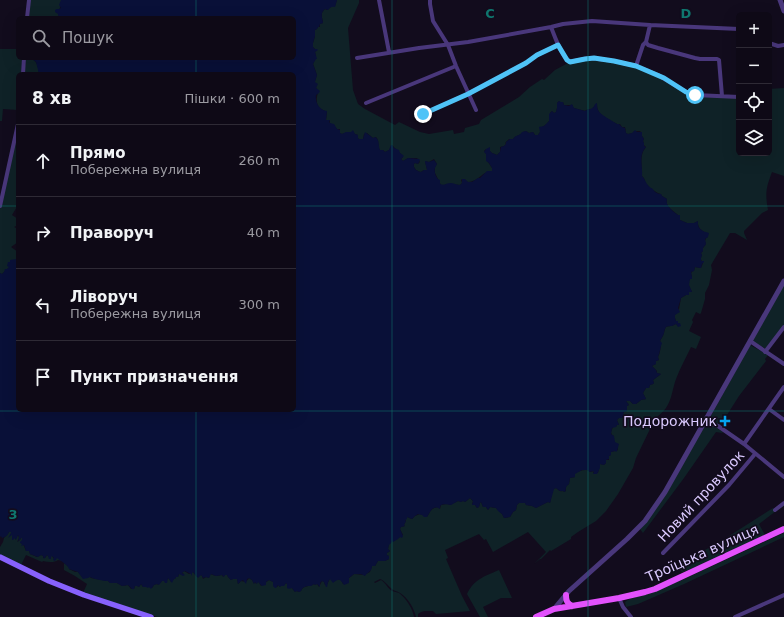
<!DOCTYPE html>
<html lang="uk">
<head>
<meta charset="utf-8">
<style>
  :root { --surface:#0e0916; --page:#17121f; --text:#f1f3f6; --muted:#9b9aa1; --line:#2e2a35 }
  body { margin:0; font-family:"DejaVu Sans",sans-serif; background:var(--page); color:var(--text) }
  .controls { position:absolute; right:12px; top:12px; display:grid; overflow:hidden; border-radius:6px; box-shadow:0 4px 16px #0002 }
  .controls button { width:36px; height:36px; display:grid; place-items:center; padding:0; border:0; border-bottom:1px solid var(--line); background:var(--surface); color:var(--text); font:20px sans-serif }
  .stop { position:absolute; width:12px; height:12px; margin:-9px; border:3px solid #4fc3f7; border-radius:50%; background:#fff }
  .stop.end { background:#4fc3f7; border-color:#fff; box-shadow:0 1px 4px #0008 }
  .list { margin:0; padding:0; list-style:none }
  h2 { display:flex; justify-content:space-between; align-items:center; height:52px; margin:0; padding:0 16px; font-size:17px }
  h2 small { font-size:13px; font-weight:400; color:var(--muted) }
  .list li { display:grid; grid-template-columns:26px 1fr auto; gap:12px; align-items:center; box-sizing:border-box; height:72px; padding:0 16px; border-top:1px solid var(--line) }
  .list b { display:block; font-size:15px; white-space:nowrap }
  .list p { margin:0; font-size:13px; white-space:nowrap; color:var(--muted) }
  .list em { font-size:13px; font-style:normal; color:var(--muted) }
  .icon { flex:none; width:22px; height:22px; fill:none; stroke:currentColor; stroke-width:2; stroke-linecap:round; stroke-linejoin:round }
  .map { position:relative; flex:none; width:784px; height:617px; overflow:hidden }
  .search { position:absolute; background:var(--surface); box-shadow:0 4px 16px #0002; left:16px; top:16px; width:280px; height:44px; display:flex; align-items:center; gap:10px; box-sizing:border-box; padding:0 14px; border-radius:6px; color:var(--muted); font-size:15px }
  .panel { position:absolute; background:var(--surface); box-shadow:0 4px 16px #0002; left:16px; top:72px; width:280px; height:340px; border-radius:6px }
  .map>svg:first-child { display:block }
</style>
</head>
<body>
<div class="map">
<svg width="784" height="617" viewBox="0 0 784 617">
  <rect width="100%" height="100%" fill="#120c1d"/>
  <path fill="#0f2227" d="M30,0h31c1,7 -4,11 -2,18h-30z
    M337,0h22v3l-11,25 5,62 5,14 7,5 30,16 4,-3 21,10 9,2 24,-4 1,4 10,-2 1,-4 14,-4 2,-4 38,-23 11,-10 12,-8 2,1 11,-10 13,-7 21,-4 32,4 31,10 37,20 50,5v55h30v-73v9l15,-1v88l-12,-4c-6,16 -7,21 -4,38l-6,3 -18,18v2l3,7 -12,-7h-5l-19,32 1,5 -3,15 -4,8v6l-4,14 -1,1 -4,-2 -4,8 1,2 -4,9 12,6 -5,12 -5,-2c-5,11 -11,21 -15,32 -5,14 -4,27 -18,37l-8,13 -14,29 -3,10 -15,26 -12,17 -10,10 -18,11 -7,5v2l-20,12 -1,-1 -9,9h-1l-6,5 12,-12 -18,-20 -35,20 -7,-13 -2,1 -5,-6 -34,16 3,8 -2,1 16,37 8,15 -34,3 -3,-3c-5,0 -11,-1 -15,3v3h-2c-2,-9 -8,-19 -16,-24 -3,-2 -6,-2 -8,-4 -5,-4 -7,-8 -12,-10l-6,3 1,1 6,-3c5,3 7,9 11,11 2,1 5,1 7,2 7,5 14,16 15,24h-257l-48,-15 -26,-9 4,-9 -12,-8 -11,-6v-7l5,4v2l6,3h3l4,5h8l1,1 17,3 2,2h7l5,3 6,-1 3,4h3l1,-3h2l2,1 2,-3 2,3h6l3,1 2,-3 3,-1 1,1 4,-4h3l4,-3 2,4 3,-3h1l1,-2h2l1,-3h5l-2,-1 2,-2 5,3 4,-2 4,5 4,-2 1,1 1,3 3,-2 3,1 1,-4 6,2 6,-1 1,2 2,-2h2l1,2 3,3 2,-1h4l1,5 3,-3 5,1 3,-4 3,2 2,4 1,-2 1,2 2,-3 3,5 8,-6 4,2v4l4,1 2,-2v2l2,-1h2l3,-3 1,1v4h5l3,4 1,-1 3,1 2,-1c2,-6 8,-4 13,-7l1,1 2,-1 2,3 3,-6 2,1 1,3h2l3,-7 4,4 1,-2h2l2,-1 2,1 2,4 6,-3v-3l5,-4 10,1v1l2,-2 4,-2 2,-6h3l3,-5h7l4,-2v-3l-2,-1v-2l3,-2 -2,-2 1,-5 2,-1 1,-2h2l9,-6 -3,-6 1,-2 4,-1 -1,-1 2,-4 -1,-2h2v-2l5,2 3,-3 5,-2 7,3c3,-5 4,-9 11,-10l2,2 1,-4 6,-1 3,1 8,-4 3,1 2,-1 2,1 5,-4 3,3 -1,3 3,1 2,3 2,-1 1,-4 1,-1 2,5h3l2,3 2,-3 6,1 6,6 2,4 6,-1 3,-5 3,-2 1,-5 2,-2h6l1,2 6,1 4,2 12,-6 2,1 3,-14 3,-1c3,2 3,4 7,3l1,1 2,-1c-1,-4 0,-5 3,-7l1,-6 5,-1v-4c5,-2 11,-5 15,-1l4,-1 -1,2h5l2,-9 4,1 2,-2v-3h3v-4l2,-1v-3l4,-1h2l1,-2 -4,-8v-5l-2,-1 -1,-3 2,-5h3l1,-2h2l-2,-5 2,-2h3l2,-3 -1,-1 1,-2 3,-1v-5l2,-1 -3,-4h4l3,3h3l5,-4 5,-1 -3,-6 3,-5h3l1,-3 3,-1 1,-1 -1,-3 8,-6 -4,-1v-2l-5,-5 4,-2v-3l3,-1 -1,-3c2,-4 3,-10 3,-15l-1,-1c1,-2 3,-5 4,-8 0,-1 1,-5 2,-6 1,-1 5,-1 6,-1l4,-2 2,2 2,-3h-2v-2h-2l-1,-3v-3l4,-6 2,-11 5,-3h3v-3h3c-3,-7 -6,-9 0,-15l-1,-4 2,-2h1l1,-4 5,1h1l2,-5c-2,-3 -3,-4 -1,-8l-1,-2 2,-2v-3l3,-4 -1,-3 1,-3 2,-1v-3c-6,-3 -11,-6 -10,-13l-4,2h-7l-7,-3v-5h-2c-5,-5 -13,-8 -11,-16l-5,-3 -1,-2c-5,-1 -13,-7 -16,-12 0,-2 -1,-4 -3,-6 0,-10 -3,-21 4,-29l-2,-2v-2l-1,-2 1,-2 -2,-3v-3l-2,-2h-6l-1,2 -5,1 -2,-1 -1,-6h-3l-2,-3h-3c-5,-3 -17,-8 -19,-14 -1,-2 -1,-4 -1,-7l-5,6h-4l-3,2 -11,-3 -1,-1v-2h-9l-1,-3h-3l-1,-1 -2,2v5l-1,4 -2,1 -2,-2 -2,2c1,7 -2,11 -8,14l-2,5 -2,3h-3l-2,-3 -4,1 -3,-2 -3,1c-3,4 -7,3 -10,7h-4l-4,4 1,1 -2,2 -4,1v5l-3,3 -5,-2 -4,-4h-2l-2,2 2,3v5l6,9v3c-1,0 -6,1 -7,2 -5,3 -10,9 -17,9l-5,-3h-1l-1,1 1,3 -2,2 -12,-1 -4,1h-3l-6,-12v-6l2,-3 -3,-5 -5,3 -4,-1 2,9h-3l-3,2c-4,-1 -8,-3 -7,-8l1,-1 3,1 2,-2 -3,-4h-9l-5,3 -2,-2 2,-2c-3,-5 -8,-8 -11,-12l-3,5 -4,2 -2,-2h-3c-3,-4 0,-9 -4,-13l-3,1 -6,-5 -3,1 -1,5h-4l-1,-1v-3c-7,-3 -9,-4 -16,-1l-2,-1v-4h-3l-2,-2 -5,-4v-3h-4l1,-8c-2,-1 -4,-2 -6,-3 -5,-3 -5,-11 -3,-16l-2,-6 1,-2v-1l-2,-1v-2l2,-6 -4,-11 3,-7 -1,-5 2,-3h-2l-2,-2v-4l2,-7v-6l2,-1 1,-2h2v-3l3,-1c-1,-6 -3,-10 2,-14l2,1 5,-4h3z
    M0,49h18v9h5l-2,16h-3v36l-15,-1 -1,12h-2z
    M26,58c10,0 12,6 13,16h-15z
    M18,131v74l-6,10 6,4v6l-4,2 4,2v13l-7,5 7,5v7l-16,15 -2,-1v-65l1,-2z
    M784,285v42l-18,22 -12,-7 -1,-3z
    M750,345l18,10 -3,4 1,2 -27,35 -19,30 -11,-4 -1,-1z
    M706,424h6l11,8 -1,1 -6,-1 -32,46 -41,55 -3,-4z
    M784,504v2l-8,5 -17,13 6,11 -59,28 -23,9h-1l-2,-2 11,-8 -1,-4 28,-15 55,-35 2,2z
    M9,532h2v3h1v3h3v2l3,-5 1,3 -2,4 3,-2 1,-2h2l-2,6 1,-1 2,3 2,5h3l1,3 7,3 4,-2 2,1v2h2l2,-3 3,3 1,-2h1l2,3 3,-2 5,4 -4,-1c-4,3 -10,2 -15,1l-1,1 -16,-7 -5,10 -21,-10v-8l3,-5 1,-4 1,-1z
    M784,533v4l-100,47 -46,20 -12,3 -1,-5 4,-3 27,-8 28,-12z
    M499,570l13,28h-11l-18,9 5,10h-8l-13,-23c7,-15 18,-18 32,-24z"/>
  <path fill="#091038" d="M61,0h276l-2,7c-4,-1 -5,1 -7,3l-3,-1c-5,4 -3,8 -2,14l-3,1 -1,3h-1l-1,2 -2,1v6l-2,7v4l2,2h2l1,1 -3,2 2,7h-1l-3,5 4,11 -2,7 3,2 -2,4 4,3 -1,2 -3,2c-1,7 3,15 11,16l-1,9h4l-1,2 1,1 4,1 3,5 3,1v3l2,1 4,-2h5l2,-2 2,4 3,1v3l1,1h4l2,-7 8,6 2,-1c5,3 3,8 5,13h3l2,2 4,-2 2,-5h1l2,3 5,2 1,3 3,2 1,1 -3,3 2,2 5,-3 11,1 1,1 -2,4 -3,-1 -1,1c-1,5 3,7 7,8l3,-2h3l-2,-8v-1l4,1 5,-2 3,4 -2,4c-1,4 1,11 5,12v4c5,2 6,-1 11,-1 2,0 6,2 9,2l2,-2v-4h3l3,3h4l6,-4h2l7,-7h5v-3l-3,-5 -3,-2v-7l-2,-2 2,-3 4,-2v4l2,2 5,2 3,-3 1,-5 3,-1 2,-2v-2l4,-3h3c2,-4 7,-3 9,-7l4,-1 3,2 4,-1 2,3h3l2,-3 -1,-5 5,-1 5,-5v-7l3,-3 2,2 2,-1 1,-4v-5l2,-2 2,1h2l1,3 5,1 3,-2 2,4 11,3c5,-3 8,-1 10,-7l2,-1c0,3 0,5 1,7 2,5 15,11 19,14h2l3,3 3,1 1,5 2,1 4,-1 3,-3 2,2h5v4l2,3 -1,2 1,2v3l2,1c-8,8 -3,19 -4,29 4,4 4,10 11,13 1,3 5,5 8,5l1,2 5,3c-2,7 6,12 11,16h2v5l7,3h7l4,-2c-1,8 4,10 11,12l-1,4 -3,2 1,5 -3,4v3l-2,2 1,2 -1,3v3h3v1l-2,2 -1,4h-1l-5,-1 -1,4 -3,1 1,5v2h-2l-1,6 3,7h-3v3h-3l-5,3 -3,10 2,4 -5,3v3l1,3h2v2h2l1,3 -3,1 -2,-3 -4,2c0,0 -5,0 -6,1 -1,1 -2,5 -2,6 -1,3 -3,6 -4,8l2,2c-2,5 -2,9 -4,14l1,3 -3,1v3l-4,2 4,4 1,3 4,1 -8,6 1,3 -1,1 -3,1 -1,3h-3l-3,5 3,6 -5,1 -5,4h-3l-3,-3h-4l3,4 -2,1v5l-3,1 -1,2 1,1 -2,3h-3l-2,2 2,5h-2l-1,2 -4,1 -1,6 3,2 1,6 4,2 -2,7 -1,1 -1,-1 -4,1v3l-2,1v3l-3,1v3l-2,2 -4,-1v4l-3,6h-4l1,-2 -1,-1 -4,1 -1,-2h-6l-7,4v3l-5,1 -1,6c-5,4 -2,4 -4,8l-2,-1h-3l-4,-3 -2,1 -4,14 -2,-1 -12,6 -4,-2 -6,-1 -1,-2h-6l-2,2 -1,5 -3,2 -3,5 -6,1 -2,-4 -4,-3 -2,-3 -6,-1 -2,3 -2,-3h-3l-2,-5 -1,1 -1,4 -2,1 -2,-3h-3l1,-4 -3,-3 -5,4 -2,-1 -2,1 -3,-1 -7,4c-4,0 -7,-2 -11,1v3c-7,-5 -10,3 -13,8h-3l-2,-2 -4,-1 -3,2 -3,3 -5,-2v2l-2,1 1,1 -2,4 1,1 -4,1 -1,2 3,7 -1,2 -2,-1 -2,2 -5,3 -1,-1 -1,2 -2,2 -1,4 2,2 -3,2v2l2,1v3l-4,2h-7l-3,5h-3c0,6 -5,6 -7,10l-4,-2h-7l-5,4v5l-5,2c-4,-6 -5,-7 -11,-2l-3,-4 -2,3 -1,5h-1l-2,-5 -2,-1 -2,2v4l-3,-3 -2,1 -1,-1 -3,2c-4,0 -8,0 -10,5l-2,1 -2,-1 -2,1 -3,-4c-2,1 -4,1 -5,0v-4l-1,-1 -2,3h-3l-1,1 -2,-2 -2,3h-1l-2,-2v-4l-4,-2 -3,2v3l-4,1 -4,-4 -1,2 -2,-2 -1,2 -2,-4 -3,-2 -2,1 -1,5 -3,-4 -2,1 -3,3 -1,-5h-4l-2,1 -3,-3 -1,-2h-2l-1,2 -2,-2 -6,1 -5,-2 -2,4 -3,-1 -3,1 -1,-2 -1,-1 -3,3 -5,-6 -1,1v3l-1,-2 -6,-3 -2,1 -1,1 3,2 -2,1 -4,-2 -1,3h-2l-1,2h-1l-2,4 -4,-5 -1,5h-2l-1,-2h-2l-3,4 -2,-1 -3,1 -3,4 -2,-2 -1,1 -2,-1h-3l-2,-3 -2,3 -2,-1h-2l-1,3c-3,1 -3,-2 -6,-4l-6,1 -5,-3h-7l-2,-2c-5,0 -14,-2 -18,-4l-2,1 -5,1 -5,-7 -9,-3c-1,-4 -8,-8 -12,-11l-2,3 -2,-1 1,-2 -2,-2 -1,1v2h-2l-1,-3 -1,-1 -3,4 -1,-3 -2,-1 -3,2 -8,-3 -1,-3h-3l-2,-6 -3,1 1,-2 -2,-1v-1l2,-2v-2h-1l-1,2h-1l-1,2 1,-5 -1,-2 -2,5 -1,-2 -2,2h-1v-5l-4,3 3,-5v-1h-2c-1,3 -3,5 -7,6l-1,-2 -1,1v-264l2,1 2,-2 1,-3h2l2,-2 -2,-1 1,-4h2v-2l7,-1v-3h1v154h276v-336h-255l-3,-12 -5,-4h263v-40h-235l-1,-4 -3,-2v-2l2,-1h2l2,-1 -2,-3z"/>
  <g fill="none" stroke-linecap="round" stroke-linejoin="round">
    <path stroke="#49377b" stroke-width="4" d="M379,0l10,52
      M430,0v4l3,17 15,24 8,21 20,44
      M27,18l2,-18
      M551,27c4,10 10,29 19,35l19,-4 25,3 22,5 22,9 28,17 9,3 44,2
      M646,42l2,3 10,3 37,10 5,1h17l2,1 3,36
      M769,43l9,3 6,-1
      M357,58l62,-10 49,-6 83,-15 12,-3 29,-3 58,4 89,4
      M636,66l7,-21 3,-3 4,-17
      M23,74l1,-16
      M366,103l90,-37
      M423,114l45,-20 58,-31 11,-8 21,-10
      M0,206l18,-82
      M750,341l34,23
      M765,352l19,-25
      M769,409l15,11
      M705,422l13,4 26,18 40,33
      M744,444l40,-57
      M775,510l9,-7
      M663,553l66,-68 26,-31
      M619,598l4,9 8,10
      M735,617l49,-22"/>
    <path stroke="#49377b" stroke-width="5" d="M780,0l4,11
      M554,609l15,-18 58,-52 18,-18 20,-29 119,-211"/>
    <path stroke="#8761fc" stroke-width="5.5" d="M0,557l49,24 35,14 67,22"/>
    <path stroke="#e251fc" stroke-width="6" d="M566,595c0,6 1,8 6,11
      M536,617l18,-8 65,-11 26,-6 10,-3 129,-60"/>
  </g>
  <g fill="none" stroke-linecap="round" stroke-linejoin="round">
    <path stroke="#4fc3f7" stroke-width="5" d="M423,114l45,-20 58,-31 11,-8 21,-10 9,15 3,2 15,-3 9,-1 20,3 22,5 28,12 22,14 9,3"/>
  </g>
  <path fill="none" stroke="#0f766e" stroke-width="1" stroke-opacity="0.55" d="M196,0v18M392,0v617M588,0v617M196,58v16M0,206h18M294,206h490M196,410v207M0,411h784"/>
  <path fill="#04a4ef" stroke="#120c1d" stroke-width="1.5" d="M723 415h4v4h4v4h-4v4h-4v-4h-4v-4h4z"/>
  <g text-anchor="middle" stroke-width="3.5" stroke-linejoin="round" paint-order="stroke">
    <g font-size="14" fill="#dac9fe" stroke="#120c1d" text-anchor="end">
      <text x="717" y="426">Подорожник</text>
    </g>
    <g font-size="14" fill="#dac9fe" stroke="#120c1d">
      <text transform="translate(701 496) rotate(-47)" y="5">Новий провулок</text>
      <text transform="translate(702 553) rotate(-24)" y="5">Троїцька вулиця</text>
    </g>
  </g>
  <g font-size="13" text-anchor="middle" font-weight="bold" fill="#0f766e" stroke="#120c1d" stroke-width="3.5" stroke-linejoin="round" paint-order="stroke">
    <text x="490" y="18">C</text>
    <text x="686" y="18">D</text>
    <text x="13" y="519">3</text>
  </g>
</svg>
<div class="controls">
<button>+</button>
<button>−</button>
<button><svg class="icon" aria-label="locate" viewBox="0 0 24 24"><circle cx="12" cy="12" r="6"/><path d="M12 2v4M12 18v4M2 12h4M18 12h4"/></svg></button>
<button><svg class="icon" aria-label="layers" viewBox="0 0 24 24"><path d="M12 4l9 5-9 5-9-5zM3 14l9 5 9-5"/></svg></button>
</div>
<div class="stop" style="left:695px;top:95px"></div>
<div class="stop end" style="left:423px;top:114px"></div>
<div class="search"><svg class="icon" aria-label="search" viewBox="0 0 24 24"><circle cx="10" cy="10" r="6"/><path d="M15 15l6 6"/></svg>Пошук</div>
<section class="panel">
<h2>8 хв<small>Пішки · 600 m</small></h2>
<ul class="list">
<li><svg class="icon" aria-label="ahead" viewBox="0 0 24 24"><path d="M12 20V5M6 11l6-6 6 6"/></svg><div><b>Прямо</b><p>Побережна вулиця</p></div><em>260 m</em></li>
<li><svg class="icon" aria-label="right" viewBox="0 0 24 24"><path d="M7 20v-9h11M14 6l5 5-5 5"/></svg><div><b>Праворуч</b></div><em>40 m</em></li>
<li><svg class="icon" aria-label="left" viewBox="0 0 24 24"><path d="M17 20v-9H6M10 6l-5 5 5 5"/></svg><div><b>Ліворуч</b><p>Побережна вулиця</p></div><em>300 m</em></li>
<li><svg class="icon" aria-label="arrive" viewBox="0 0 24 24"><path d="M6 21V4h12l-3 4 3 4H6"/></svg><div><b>Пункт призначення</b></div></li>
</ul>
</section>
</div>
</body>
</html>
